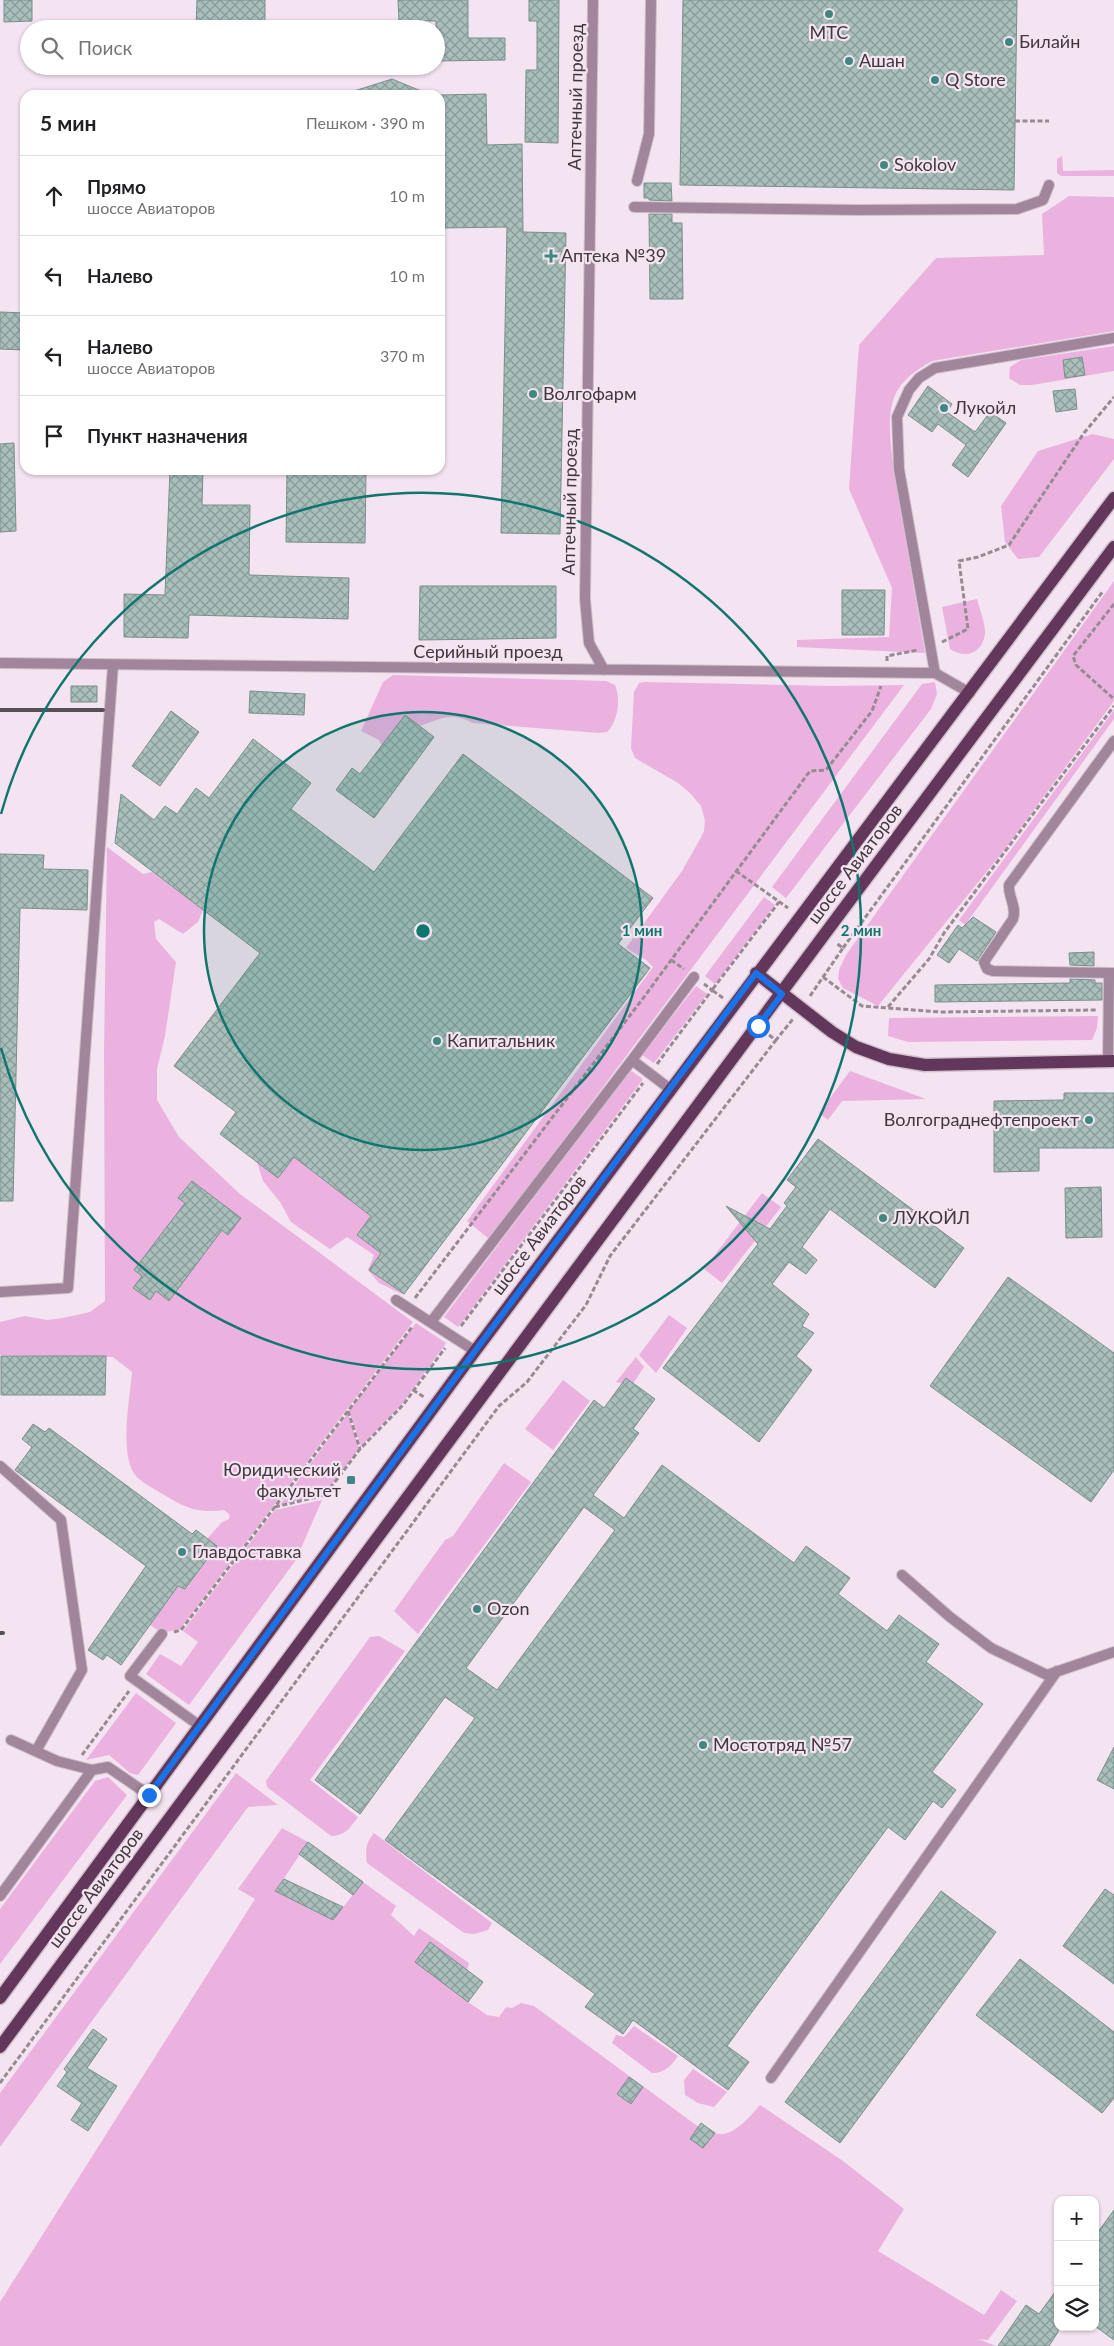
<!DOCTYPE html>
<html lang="ru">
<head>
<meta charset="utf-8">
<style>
  :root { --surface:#fff; --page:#f2f2f2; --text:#202124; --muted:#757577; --line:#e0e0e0 }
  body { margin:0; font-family:Lato,sans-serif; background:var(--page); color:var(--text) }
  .controls { position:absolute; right:15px; bottom:15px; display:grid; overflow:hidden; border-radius:10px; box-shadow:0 1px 4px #0004 }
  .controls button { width:45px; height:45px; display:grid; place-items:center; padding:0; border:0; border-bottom:1px solid var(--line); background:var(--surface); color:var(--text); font:25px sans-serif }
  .stop { position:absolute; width:15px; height:15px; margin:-11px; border:4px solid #1a73e8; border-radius:50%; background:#fff }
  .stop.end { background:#1a73e8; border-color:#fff; box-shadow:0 1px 5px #0008 }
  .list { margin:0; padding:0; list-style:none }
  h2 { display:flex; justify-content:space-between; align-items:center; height:65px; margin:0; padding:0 20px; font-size:21px }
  h2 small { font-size:16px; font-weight:400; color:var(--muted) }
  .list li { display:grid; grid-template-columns:32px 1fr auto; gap:15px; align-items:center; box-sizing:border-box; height:80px; padding:0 20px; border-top:1px solid var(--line) }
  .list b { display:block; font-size:19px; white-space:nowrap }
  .list p { margin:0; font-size:16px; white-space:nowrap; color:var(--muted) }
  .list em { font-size:16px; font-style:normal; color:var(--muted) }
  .icon { flex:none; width:28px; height:28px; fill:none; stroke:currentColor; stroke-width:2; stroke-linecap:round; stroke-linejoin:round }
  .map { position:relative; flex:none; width:1114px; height:2346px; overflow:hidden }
  .search { position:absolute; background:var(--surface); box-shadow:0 1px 4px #0004; left:20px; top:20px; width:425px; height:55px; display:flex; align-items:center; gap:12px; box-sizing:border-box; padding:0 18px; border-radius:28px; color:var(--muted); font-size:19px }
  .panel { position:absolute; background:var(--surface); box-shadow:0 1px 4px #0004; left:20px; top:90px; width:425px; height:385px; border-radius:15px }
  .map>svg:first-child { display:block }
</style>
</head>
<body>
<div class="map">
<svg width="1114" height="2346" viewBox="0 0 1114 2346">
  <defs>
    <pattern id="building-cross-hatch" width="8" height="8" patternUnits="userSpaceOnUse" patternTransform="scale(1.25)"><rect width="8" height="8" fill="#a8bfbb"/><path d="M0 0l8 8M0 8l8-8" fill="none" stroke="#8a9c99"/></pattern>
  </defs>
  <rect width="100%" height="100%" fill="#f4e3f0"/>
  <path fill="#ebb2df" d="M1062,156l1,15 51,-1v6h-53l-4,-3v-14z
    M1069,196l45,1v134l-182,30c-17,10 -33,20 -39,40 -9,27 4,84 9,113 7,46 15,93 23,139l-128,-6v-7l92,-3 3,-49 -43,-99 10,-144 77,-87 108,-3 -2,-41z
    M1114,346v25l-82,14h-12l-11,-7 1,-11 11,-7z
    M1093,434l21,5v20l-75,98 -21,2 -13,-17 -4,-36 37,-55z
    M1114,581v120l-109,148 -127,157 -35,-18 -5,-9 1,-9 7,-15z
    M977,599c2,9 9,25 8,35 -3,20 -20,25 -35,15l-8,-42z
    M393,675l213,6 9,4c6,14 3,37 -8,47l-9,1 -125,-10c-22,-11 -31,-5 -53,3l-15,-11 -23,31 -3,-6 -18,-9 22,-49z
    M644,682l187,4 73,-1 -415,554 -22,-18 186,-254 -7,-7 -20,-12 56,-77 17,-30 5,-10 1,-10 -4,-15 -11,-13 -12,-10 -43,-25 -4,-10 3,-56 5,-9z
    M935,682l2,12 -6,15 -145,189 -14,-11 150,-203z
    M1114,710v9l-149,206 -6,-5z
    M107,847l36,27 9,-2 51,38 -5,12 -15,12 -24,-15 -5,3 2,17 20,23 -11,74 -8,33v31l22,37 61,57 173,128 -233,307 -18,4 -12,-8 28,-39 8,3 31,-43 -10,-7 15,-17 7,-3 1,-4 -6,-5c-25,3 -37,-1 -58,-14 -9,-6 -21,-11 -29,-19 -19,-19 -7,-79 -5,-105l-19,-15 -113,-2v-33l25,-6 22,4 16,-2 27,-6 15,-11 -1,-250z
    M764,897l11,8 -60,79 -10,-8z
    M696,986l11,8 -53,69 -12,-8z
    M1098,1016l-1,12 -5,12 -184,2 -20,-6 1,-18z
    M630,1070l13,9 -185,248 -14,-10z
    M850,1071l76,28 -84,2 -14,19 -9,-7z
    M294,1157l77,59 -14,19 24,18 -12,17 35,25 -25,-12 -11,-13 6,-15 -27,-18 -17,12 -39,-27 -11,-20 -17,-21 -6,-19 21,16z
    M762,1193l19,14 -59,76 -18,-14z
    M669,1315l18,13 -31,45 -17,-18z
    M416,1323l30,20 -44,61 -41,42 -12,-35z
    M636,1357l8,10 -12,18 -16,-3z
    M563,1380l27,21 -37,49 -28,-21z
    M348,1413l11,36 -34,44 -45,12z
    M504,1463l27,19 -113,152 -24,-23 51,-71 8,-4z
    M322,1500l-26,60 -107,145 -43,-31 14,-20 21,12 17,-24 -15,-11 92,-121z
    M379,1636l26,15 -95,129 48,37c-8,11 -13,19 -27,19l-64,-49 -1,-6 104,-144z
    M136,1693l40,30 -38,52 -8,-2 -21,-18 -23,5z
    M236,1773l42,32 -30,2 -248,340v-54z
    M108,1777l19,18 -127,169v-55l95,-128z
    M282,1828l26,14 -31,47 56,31 30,-38 33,24 -5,9 23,21 5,-8 50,35 -2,7 16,12 -15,20 19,13 12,2 7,-10 6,1 9,-5 13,3 162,119c7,3 15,7 22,9 17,2 33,-19 42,-29l83,56 61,48 -26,42 106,64 17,-25 16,11 -29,39 -10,-1 18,7h-996v-44l255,-403 -17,-10z
    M374,1833l118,90 -4,7 -14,4 -10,-1 -97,-70c-2,-12 -1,-21 7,-30z
    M634,2026l44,30c-7,10 -13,17 -26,17l-40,-30 4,-8 8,2z
    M693,2069l34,23 -13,15 -16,-4 -13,-8 -1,-15z"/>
  <path fill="url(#building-cross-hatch)" stroke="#798f8b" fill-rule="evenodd" d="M4,0h28v21l-28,1z
    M197,0h68v29h-69z
    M398,0h70v38h37v22l-69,1v-40h-37z
    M529,0h30l-1,143 -33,-1 1,-72h11v-49h-8z
    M683,0h334l-3,190 -334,-5z
    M392,79l39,16h-79l-1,-3z
    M486,94l1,51 35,-1 1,88 43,1 -6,301 -59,-1 6,-306 -67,1v-133z
    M644,183h27l1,18 -23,-1v-2h-5z
    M649,214h23v9h10l1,76h-33z
    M0,312l25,1v37l-25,-1z
    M1082,357l3,18 -20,3 -2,-18z
    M928,386l24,18 -5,8 28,20 15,-20 16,11 -38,54 -16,-12 14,-20 -28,-21 -6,8 -24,-17z
    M1075,389l2,20 -21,3 -3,-21z
    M14,443l2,88 -16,1v-88z
    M170,470h33l-1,35h48l-1,70 100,3 -1,41 -159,-4 -1,23 -64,-1v-43l41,1z
    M287,470h79l-1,73 -79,-1z
    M420,586h136v52l-137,2z
    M842,590h43l-1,45h-42z
    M71,686h26v16h-26z
    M250,691l55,3 -1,21 -55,-2z
    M171,711l28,21 -39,54 -28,-20z
    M405,715l29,22 -60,81 -38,-28 16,-22 8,6z
    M253,739l58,44 -20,26 83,63 89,-118 190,144 -35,46 32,24 -246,326 -35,-24 12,-17 -24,-18 14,-19 -77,-59 -16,21 -58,-44 16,-22 -62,-46 86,-113 -145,-110 6,-49 33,26 11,-14 12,8 19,-26 13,10z
    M0,854l44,1 -1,14 45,1 -1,40 -67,-2 -7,293h-13z
    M973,917l23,15 -19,29 -18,-12 -10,14 -12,-8 21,-30 4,3z
    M1094,952v14l-24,-1 -1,-12z
    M1070,979l25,1v3h7v17l-167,2v-17l135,-2z
    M1064,1093h50v55h-75v23l-45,1v-71l70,-1z
    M818,1139l146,109 -29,40 -105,-79 -28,38 15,13 -11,14 -17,-12 -17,22 37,30 -7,12 12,7 -18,23 16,14 -53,72 -96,-74 95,-124 -32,-38 44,23 17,-23 -3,-3 12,-16 -9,-7z
    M192,1181l49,37 -13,17 -6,-5 -53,71 -13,-10 -6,9 -17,-12 9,-12 -8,-6 51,-67 -7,-5z
    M1101,1187l1,50 -36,1 -1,-50z
    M1008,1277l106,76v117l-23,32 -161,-116z
    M1,1356h105l-1,39h-104z
    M626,1378l29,21 -22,30 6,4 -46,62 31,23 38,-53 132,98 12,-17 44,32 -12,16 49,37 12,-16 40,29 -13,18 57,42 -51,68 24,18 -14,18 -9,-7 -28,39 -17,-13 -161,219 22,16 -21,28 -95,-70 -10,14 -38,-27 10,-13 -210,-154 90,-122 -30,-21 -85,117 -45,-34 279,-380 10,8zM584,1507l31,23 -118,160 -31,-22z
    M33,1424l12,8 4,-4 143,106 4,-4 21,16 -32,43 -7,-3 -57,79 -14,-10 -4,5 -15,-10 58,-84 -131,-96 17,-23 -10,-8z
    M1114,1747v42l-17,-9z
    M308,1842l55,40 -10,13 -54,-41z
    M284,1879l59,28 -10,13 -58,-29z
    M1105,1889l9,6v89l-51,-38z
    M941,1891l55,41 -156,211 -55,-41z
    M430,1942l53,40 -15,20 -53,-40z
    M1020,1959l94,73v66l-12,15 -126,-98z
    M93,2029l14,10 -20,29 30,18 -29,45 -17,-11 11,-17 -25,-17 10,-14 -3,-3z
    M629,2077l14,10 -12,17 -14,-10z
    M701,2123l14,10 -12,15 -13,-9z
    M1114,2210v130l-19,-14v-90z
    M1058,2288v44l-9,14h-51l28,-41 13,9z"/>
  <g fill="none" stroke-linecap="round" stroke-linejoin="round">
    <g stroke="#d0c1cc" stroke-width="12">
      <path id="service" d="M637,181l12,-47 2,-134
        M634,207l224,3 159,-1 26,-9 6,-15
        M935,673l-36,-204 -2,-52 12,-27 10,-12 16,-10 179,-30
        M1114,741l-105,144c-1,12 8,21 4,34l-29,43 3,7 6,2 121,2
        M632,1060l62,-83
        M1108,1061l1,-88
        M0,1292l68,-4 45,-623
        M396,1300l79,51
        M431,1322l201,-262 38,29
        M0,1466l61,54 21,150 -46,81
        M902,1575l48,42 41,31 56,27 67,-23
        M162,1634l-32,42 70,50
        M11,1740l46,21 35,9
        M0,1896l92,-126 16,-3 41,28
        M771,2078l286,-407"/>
    </g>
    <g stroke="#d0c1cc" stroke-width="12">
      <path id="minor" d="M593,0l-8,599 4,44 15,27
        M0,663l935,10 35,20"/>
    </g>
    <g stroke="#d0c1cc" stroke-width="15">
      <path id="primary" d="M756,973l76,59 24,15 33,12 36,6 189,-4
        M0,1998l475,-647 639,-853
        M0,2047l824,-1112 290,-388"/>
    </g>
    <path stroke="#968a93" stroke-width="3" stroke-dasharray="5 2.5" stroke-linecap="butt" d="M1015,121h34
      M565,255l12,-2
      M1114,604l-41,52 3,9 38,34
      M942,642l26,-13 -9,-68 19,-4 31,-12 75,-112 30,-36
      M887,661v-5l31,-6
      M736,871l52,37
      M843,948l260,-357
      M671,960l13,9
      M823,977l39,29 78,6 156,-2
      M810,996l33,-48 -7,-5
      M723,998l-11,-8 67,-88
      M888,1007l41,-48 15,-26 170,-227
      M769,1035l7,5 17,-21
      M657,1064l55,-74 -8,-6
      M415,1298l229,-301 166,-226 16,-1 46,-59 9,-25
      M461,1326l182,-243
      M413,1390l11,7
      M348,1411l12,38
      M275,1507l50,-12 35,-46 43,-44 42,-57
      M174,1632l7,-2 231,-303
      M82,1755l47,-64
      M0,2083l499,-677 28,-24 59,-77 24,-49 166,-216"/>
    <use href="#service" stroke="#a1869b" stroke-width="10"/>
    <use href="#minor" stroke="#a1869b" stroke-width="10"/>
    <use href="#primary" stroke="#63365b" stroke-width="12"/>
    <path stroke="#574f56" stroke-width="4" d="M0,710h103
      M0,1633h3"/>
  </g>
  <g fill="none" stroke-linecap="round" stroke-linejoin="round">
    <path stroke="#1a73e8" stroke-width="6" d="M149,1795l326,-444 281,-378 26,21 -24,32"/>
  </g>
  <circle cx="423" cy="931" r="219" fill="#0f766e" fill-opacity=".12"/>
  <g fill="none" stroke="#0f766e" stroke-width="2.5">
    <circle cx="423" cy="931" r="219"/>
    <path d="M1 814A438 438 0 1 1 1 1048"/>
  </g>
  <g fill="#41877f" stroke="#f4e3f0" stroke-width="2">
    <circle cx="829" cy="14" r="5"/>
    <circle cx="1009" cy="42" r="5"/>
    <circle cx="849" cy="61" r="5"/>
    <circle cx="935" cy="80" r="5"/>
    <circle cx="884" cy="165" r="5"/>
    <path d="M548.5 248.5h5v5h5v5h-5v5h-5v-5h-5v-5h5z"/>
    <circle cx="533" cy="394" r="5"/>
    <circle cx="944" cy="408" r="5"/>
    <circle cx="437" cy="1041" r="5"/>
    <circle cx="1089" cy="1120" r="5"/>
    <circle cx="883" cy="1218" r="5"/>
    <rect x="346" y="1475" width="10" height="10" rx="2.5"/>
    <circle cx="182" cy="1552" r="5"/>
    <circle cx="477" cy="1609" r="5"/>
    <circle cx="703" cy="1745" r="5"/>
  </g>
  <g text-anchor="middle" stroke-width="4.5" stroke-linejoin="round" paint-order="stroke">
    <g font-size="18" fill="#3f383e" stroke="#f4e3f0" text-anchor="start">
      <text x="829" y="39" text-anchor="middle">МТС</text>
      <text x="1019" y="48">Билайн</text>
      <text x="859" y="67">Ашан</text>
      <text x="945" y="86">Q Store</text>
      <text x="894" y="171">Sokolov</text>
      <text x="561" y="262">Аптека №39</text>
      <text x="543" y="400">Волгофарм</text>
      <text x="954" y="414">Лукойл</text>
      <text x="447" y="1047">Капитальник</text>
      <text x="1079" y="1126" text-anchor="end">Волгограднефтепроект</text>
      <text x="893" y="1224">ЛУКОЙЛ</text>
      <text x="341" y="1476" text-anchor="end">Юридический<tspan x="341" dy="21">факультет</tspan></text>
      <text x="192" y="1558">Главдоставка</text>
      <text x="487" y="1615">Ozon</text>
      <text x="713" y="1751">Мостотряд №57</text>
    </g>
    <g font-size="18" fill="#3f383e" stroke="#f4e3f0">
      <text transform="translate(576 97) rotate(-89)" y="6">Аптечный проезд</text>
      <text transform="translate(570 502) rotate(-89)" y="6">Аптечный проезд</text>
      <text x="488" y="658">Серийный проезд</text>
      <text transform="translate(855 864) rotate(-53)" y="6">шоссе Авиаторов</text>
      <text transform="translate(539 1235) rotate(-53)" y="6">шоссе Авиаторов</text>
      <text transform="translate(96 1888) rotate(-53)" y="6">шоссе Авиаторов</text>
    </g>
  </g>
  <circle cx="423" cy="931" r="8" fill="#0f766e" stroke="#f4e3f0" stroke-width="2.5"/>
  <g font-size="15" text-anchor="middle" font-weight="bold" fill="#0f766e" stroke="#f4e3f0" stroke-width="4.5" stroke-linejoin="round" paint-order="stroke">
    <text x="642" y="936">1 мин</text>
    <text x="861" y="936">2 мин</text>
  </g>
</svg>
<div class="controls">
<button>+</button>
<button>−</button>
<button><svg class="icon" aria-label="layers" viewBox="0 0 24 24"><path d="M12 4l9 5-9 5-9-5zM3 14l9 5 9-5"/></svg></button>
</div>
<div class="stop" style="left:758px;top:1026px"></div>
<div class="stop end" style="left:149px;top:1795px"></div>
<div class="search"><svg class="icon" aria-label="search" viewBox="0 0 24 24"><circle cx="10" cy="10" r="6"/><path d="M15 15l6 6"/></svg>Поиск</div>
<section class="panel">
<h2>5 мин<small>Пешком · 390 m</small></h2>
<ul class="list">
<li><svg class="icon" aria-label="ahead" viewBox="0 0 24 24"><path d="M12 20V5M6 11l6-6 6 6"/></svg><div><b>Прямо</b><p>шоссе Авиаторов</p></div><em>10 m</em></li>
<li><svg class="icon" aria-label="left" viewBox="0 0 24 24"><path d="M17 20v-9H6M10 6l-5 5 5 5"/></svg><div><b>Налево</b></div><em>10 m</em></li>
<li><svg class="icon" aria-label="left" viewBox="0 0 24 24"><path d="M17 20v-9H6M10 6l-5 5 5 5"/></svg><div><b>Налево</b><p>шоссе Авиаторов</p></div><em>370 m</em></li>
<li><svg class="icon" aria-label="arrive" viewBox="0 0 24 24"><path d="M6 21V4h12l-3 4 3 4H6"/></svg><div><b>Пункт назначения</b></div></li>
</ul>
</section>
</div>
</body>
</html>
